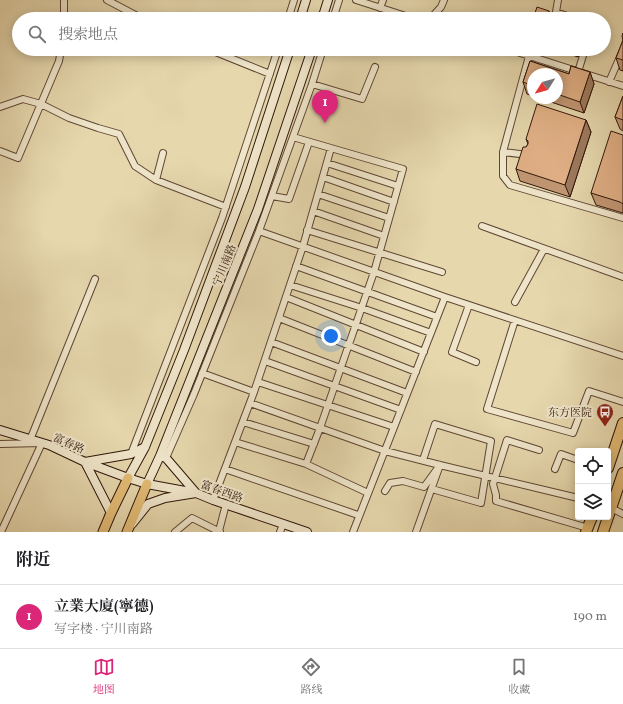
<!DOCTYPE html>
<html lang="zh">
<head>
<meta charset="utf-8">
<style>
  :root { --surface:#fff; --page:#f2f2f2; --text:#202124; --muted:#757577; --line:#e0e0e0; --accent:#db2777 }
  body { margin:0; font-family:Vollkorn,"Noto Serif SC",serif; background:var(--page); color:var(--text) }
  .controls { position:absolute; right:12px; bottom:12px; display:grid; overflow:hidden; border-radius:4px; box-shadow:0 2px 10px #0003 }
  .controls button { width:36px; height:36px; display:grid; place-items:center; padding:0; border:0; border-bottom:1px solid var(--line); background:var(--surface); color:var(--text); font:20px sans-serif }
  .compass { position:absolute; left:527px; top:68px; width:36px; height:36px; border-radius:50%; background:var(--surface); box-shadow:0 2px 10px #0003; rotate:233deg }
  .you { position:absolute; left:331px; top:336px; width:14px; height:14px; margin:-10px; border:3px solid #fff; border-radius:50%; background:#1a73e8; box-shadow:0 0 0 6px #1a73e833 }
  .badge { display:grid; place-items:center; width:26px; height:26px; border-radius:50%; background:var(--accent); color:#fff; font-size:13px; font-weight:700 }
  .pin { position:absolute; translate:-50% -33px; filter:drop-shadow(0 1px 2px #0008) }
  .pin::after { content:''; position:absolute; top:21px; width:14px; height:12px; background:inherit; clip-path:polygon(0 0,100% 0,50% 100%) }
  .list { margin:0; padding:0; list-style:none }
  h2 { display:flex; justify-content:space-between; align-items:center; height:52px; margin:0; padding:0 16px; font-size:17px }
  h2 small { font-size:13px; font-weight:400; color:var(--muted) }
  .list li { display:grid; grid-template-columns:26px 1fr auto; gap:12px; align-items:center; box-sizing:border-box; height:64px; padding:0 16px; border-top:1px solid var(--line) }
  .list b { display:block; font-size:15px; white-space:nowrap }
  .list p { margin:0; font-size:13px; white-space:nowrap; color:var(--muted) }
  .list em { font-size:13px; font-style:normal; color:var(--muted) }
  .icon { flex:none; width:22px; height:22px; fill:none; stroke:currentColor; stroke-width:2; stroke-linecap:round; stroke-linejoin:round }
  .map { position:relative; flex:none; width:623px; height:532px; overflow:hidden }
  .search { position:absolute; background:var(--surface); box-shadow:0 2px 10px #0003; left:12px; right:12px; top:12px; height:44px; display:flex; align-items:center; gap:10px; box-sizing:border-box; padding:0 14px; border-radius:22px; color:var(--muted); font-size:15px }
  .sheet { height:116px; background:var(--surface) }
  nav { display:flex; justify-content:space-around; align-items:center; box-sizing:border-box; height:56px; border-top:1px solid var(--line); background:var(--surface); font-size:11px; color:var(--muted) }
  nav a { display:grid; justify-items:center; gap:2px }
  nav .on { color:var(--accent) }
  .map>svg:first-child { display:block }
</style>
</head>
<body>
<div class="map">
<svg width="623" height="532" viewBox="0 0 623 532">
  <rect width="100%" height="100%" fill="#e6d7ad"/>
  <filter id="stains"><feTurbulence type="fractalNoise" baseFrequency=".005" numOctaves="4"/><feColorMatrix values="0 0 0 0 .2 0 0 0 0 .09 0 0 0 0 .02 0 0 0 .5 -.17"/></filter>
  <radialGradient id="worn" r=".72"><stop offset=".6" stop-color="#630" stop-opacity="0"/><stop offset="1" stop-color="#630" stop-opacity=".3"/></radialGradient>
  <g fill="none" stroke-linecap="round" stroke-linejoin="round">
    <g stroke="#5e4734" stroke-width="8">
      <path id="minor" d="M107,0l36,19
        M356,0l59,19
        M558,0l-2,12 19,7
        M380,8l3,-8
        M64,19v-19
        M288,19l6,-19
        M333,19l6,-19
        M430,19l11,-12 3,-7
        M208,49l62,25
        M508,49l115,37
        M529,56l-26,96v24l7,9 113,33
        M578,72l7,-23
        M609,82l14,-32
        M312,84l50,15 13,-32
        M0,107l23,-8 18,5 28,14 29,10 21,6 16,32 21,14 7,-27
        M293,137l110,32 -29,103 -54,156 -14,36
        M0,151l18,7 41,-97 2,-12
        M503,152l25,3
        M327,163l71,23
        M323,177l71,25
        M156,180l70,27
        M318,194l71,24
        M272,196l17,3 20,-57
        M313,211l71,25
        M482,226l141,51
        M307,230l135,42
        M259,231l186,66 178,59
        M296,266l141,51
        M290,285l72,23 69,25
        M286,297l138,55
        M515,302l29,-53
        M469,305l-17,47 24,10
        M279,318l137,54
        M515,320l-28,89 86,24 16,-42 34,11
        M271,342l136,51
        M265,361l136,49
        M202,373l52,19
        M258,382l136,45
        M250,403l135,48 55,14 138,33
        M243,422l71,22
        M30,440l65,-161
        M235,442l71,22 62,29
        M0,444l42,-1 -41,89
        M539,450l-32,-10 -14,44 3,11v6l92,27
        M131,454l91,-236 56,-169
        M166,458l28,-64 65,-163 53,-147 11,-35
        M423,460l12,-36 56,17 -10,62 -49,-14
        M225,469l133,46
        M555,469l6,-15 17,6
        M385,491l5,-8 13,-2 21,6 16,-22 -24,67
        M213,500l41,-108 49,-146 28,-98
        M611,508l12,6
        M219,531l7,-27
        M175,532l17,-14 28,14
        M280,532l3,-8
        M353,532l92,-235"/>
    </g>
    <g stroke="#30170b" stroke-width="10">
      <path id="secondary" d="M300,19l6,-19
        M322,19l6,-19
        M0,430l49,15 36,17 43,16 19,6 49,9 17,7 94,32
        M128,478l17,-31 39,-97 61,-163 45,-138
        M147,484l13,-28 98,-247 54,-160
        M111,513l-26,-51 46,-8 14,-7
        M132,524l16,-20 17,-6 31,-5 -30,-35 -6,-2"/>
    </g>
    <g stroke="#30170b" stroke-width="11">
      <path id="primary" d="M103,532l8,-19 17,-35
        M127,532l20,-48"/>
    </g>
    <g stroke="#30170b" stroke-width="12">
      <path id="trunk" d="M608,468l15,-45
        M586,532l6,-15
        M603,532l20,-59"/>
    </g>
    <use href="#minor" stroke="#efe5ca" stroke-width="6"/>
    <use href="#secondary" stroke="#efe5ca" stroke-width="8"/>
    <use href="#primary" stroke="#e3bc76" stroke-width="9"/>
    <use href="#trunk" stroke="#e3bc76" stroke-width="10"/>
  </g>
  <path fill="#c19672" stroke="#30170b" d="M623,33v38l-3,-1 -4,-12 7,-18z
    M555,49h25l-2,8z
    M530,61l39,13 2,-8 19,6 4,12 -10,29 -45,-15h18v-24h-24v22l-6,-2 -4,-12z
    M623,96v35l-3,-2 -5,-12z
    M586,120l5,12 -21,65 -50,-16 -4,-12 10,-22 2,-3 -2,-5z
    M623,135v78l-27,-8 -5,-12z"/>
  <path fill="#9d7a5d" stroke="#30170b" d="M549,11l3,8h-6z
    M575,49h5l-2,8z
    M590,72l4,12 -10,29 -4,-11z
    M586,120l5,12 -21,65 -5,-12z"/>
  <path fill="#e0af85" stroke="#30170b" d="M537,7l12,4 -3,8h-13z
    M623,33v27l-7,-2 7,-18 -1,-4z
    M530,61l39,13 2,-8 19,6 -10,30 -23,-8v-20h-24v12l-10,-4z
    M623,96v24l-8,-3z
    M537,104l49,16 -21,65 -49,-16 7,-22h3l2,-3v-3l-2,-2z
    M611,131l12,4v69l-3,-2 -29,-9z"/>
  <defs>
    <g id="bus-pin" transform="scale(0.9)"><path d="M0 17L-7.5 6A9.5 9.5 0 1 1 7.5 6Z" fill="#8f2418" stroke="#efe5ca"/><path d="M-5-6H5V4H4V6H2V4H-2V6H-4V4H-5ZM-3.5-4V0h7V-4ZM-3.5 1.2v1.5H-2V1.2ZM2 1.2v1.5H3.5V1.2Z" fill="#fff"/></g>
  </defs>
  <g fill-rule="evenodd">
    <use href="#bus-pin" x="605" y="412"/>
  </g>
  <g text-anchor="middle" stroke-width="4" stroke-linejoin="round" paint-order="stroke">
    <g font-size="11" fill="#30170b" stroke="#efe5ca">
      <text transform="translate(224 265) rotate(-68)" y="4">宁川南路</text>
      <text transform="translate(69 443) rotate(24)" y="4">富春路</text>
      <text transform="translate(222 491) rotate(20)" y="4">富春西路</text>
    </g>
    <g font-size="11" fill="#30170b" stroke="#efe5ca" text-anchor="end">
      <text x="592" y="416">东方医院</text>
    </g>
  </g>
  <rect width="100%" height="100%" filter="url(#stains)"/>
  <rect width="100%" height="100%" fill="url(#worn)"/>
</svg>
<div class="controls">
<button><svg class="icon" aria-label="locate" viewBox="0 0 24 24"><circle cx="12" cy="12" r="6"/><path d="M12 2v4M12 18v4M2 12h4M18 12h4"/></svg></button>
<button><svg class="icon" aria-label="layers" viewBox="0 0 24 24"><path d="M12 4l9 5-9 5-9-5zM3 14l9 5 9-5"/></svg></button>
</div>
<svg class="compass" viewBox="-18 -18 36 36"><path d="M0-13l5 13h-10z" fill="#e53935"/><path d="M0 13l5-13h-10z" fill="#757577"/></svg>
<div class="you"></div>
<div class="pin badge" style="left:325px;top:123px">1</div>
<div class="search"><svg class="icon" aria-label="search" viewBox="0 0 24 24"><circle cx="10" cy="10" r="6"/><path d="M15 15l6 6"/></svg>搜索地点</div>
</div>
<section class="sheet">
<h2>附近<small></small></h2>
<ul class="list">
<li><span class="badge">1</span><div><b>立業大廈(寧德)</b><p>写字楼 · 宁川南路</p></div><em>190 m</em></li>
</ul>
</section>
<nav>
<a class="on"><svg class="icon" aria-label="map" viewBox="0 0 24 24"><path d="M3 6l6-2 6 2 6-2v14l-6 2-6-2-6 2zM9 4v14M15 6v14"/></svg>地图</a>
<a><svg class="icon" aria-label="directions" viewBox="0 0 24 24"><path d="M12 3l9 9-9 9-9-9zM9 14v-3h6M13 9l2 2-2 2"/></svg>路线</a>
<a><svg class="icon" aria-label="saved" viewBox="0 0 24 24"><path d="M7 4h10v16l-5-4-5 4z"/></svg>收藏</a>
</nav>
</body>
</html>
